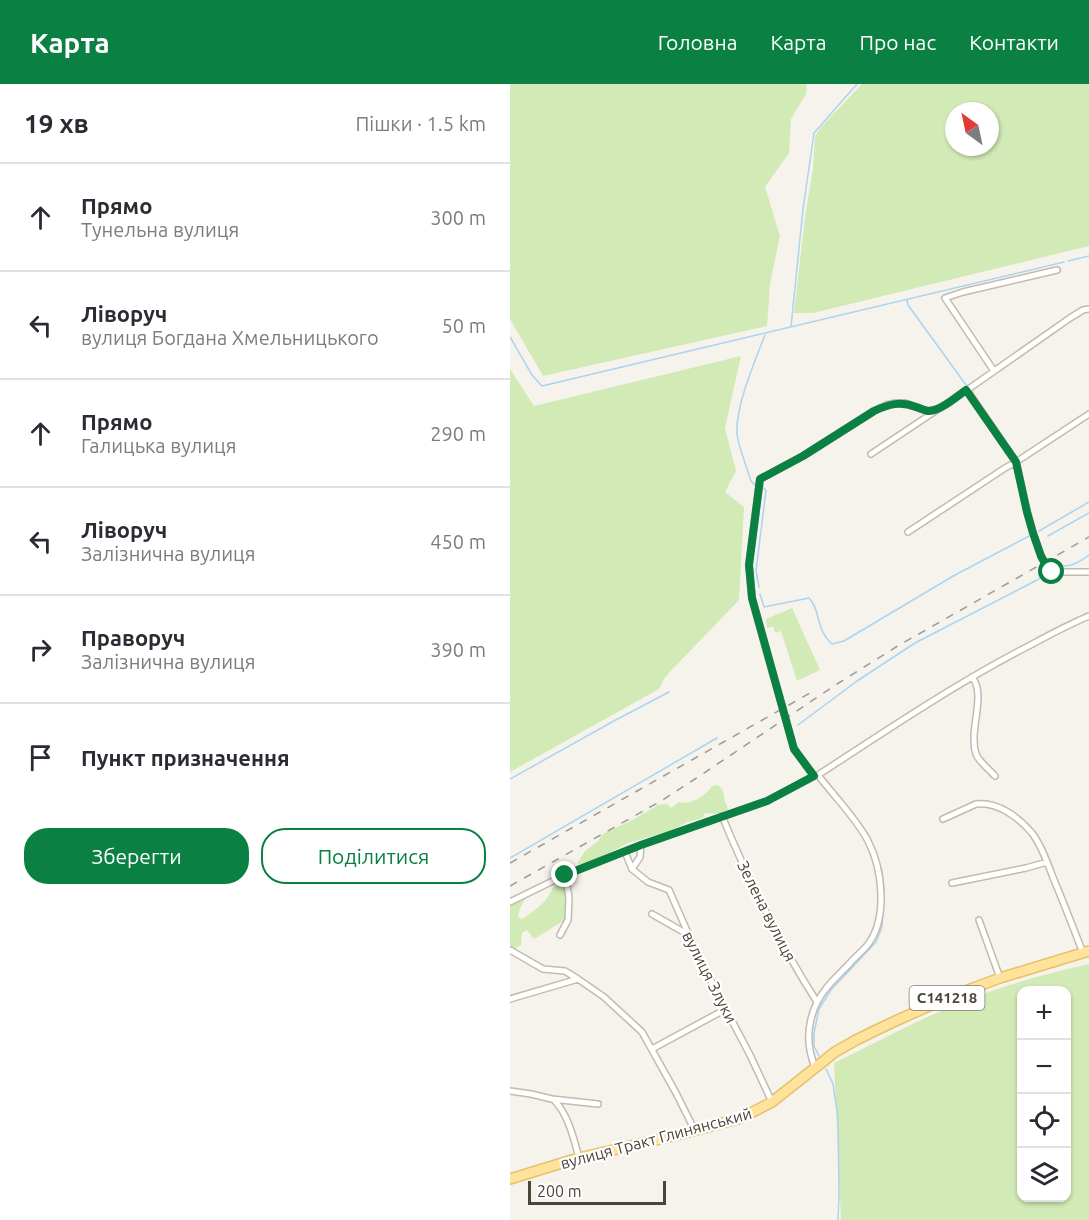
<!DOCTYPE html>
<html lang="uk">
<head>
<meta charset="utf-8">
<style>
  :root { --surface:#fff; --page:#f7f7f7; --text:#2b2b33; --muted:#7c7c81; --line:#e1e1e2; --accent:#0b8043 }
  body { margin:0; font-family:Ubuntu,sans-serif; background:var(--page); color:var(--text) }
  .controls { position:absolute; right:18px; bottom:18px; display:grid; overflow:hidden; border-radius:12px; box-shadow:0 2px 4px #0004 }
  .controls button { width:54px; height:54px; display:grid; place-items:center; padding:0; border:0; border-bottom:2px solid var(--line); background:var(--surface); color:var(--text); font:30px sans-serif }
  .compass { position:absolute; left:435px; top:18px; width:54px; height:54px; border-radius:50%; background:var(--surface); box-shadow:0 2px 4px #0004; rotate:327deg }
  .scale { position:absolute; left:18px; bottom:15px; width:138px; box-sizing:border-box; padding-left:6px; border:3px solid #4b4439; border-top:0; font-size:16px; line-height:21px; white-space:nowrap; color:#4b4439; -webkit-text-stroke:4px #fff; paint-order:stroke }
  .stop { position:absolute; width:18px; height:18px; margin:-14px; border:4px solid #0b8043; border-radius:50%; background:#fff }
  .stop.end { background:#0b8043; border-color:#fff; box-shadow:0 2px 6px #0008 }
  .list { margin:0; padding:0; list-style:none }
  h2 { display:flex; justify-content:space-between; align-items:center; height:78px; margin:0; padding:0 24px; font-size:26px }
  h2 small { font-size:20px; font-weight:400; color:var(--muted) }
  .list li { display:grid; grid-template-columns:39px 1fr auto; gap:18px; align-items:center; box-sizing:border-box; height:108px; padding:0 24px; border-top:2px solid var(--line) }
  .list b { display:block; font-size:22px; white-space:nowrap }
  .list p { margin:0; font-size:20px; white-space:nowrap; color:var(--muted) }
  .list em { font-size:20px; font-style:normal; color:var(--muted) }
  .actions { display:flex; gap:12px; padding:18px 24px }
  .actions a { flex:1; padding:14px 0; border:2px solid var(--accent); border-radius:24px; text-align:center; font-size:21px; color:var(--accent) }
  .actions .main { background:var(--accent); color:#fff }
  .icon { flex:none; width:33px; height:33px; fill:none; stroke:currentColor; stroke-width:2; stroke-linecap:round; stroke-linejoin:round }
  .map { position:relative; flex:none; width:579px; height:1136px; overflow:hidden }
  header { display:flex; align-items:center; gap:36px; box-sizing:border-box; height:84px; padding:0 30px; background:var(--accent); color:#fff }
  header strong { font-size:28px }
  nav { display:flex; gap:33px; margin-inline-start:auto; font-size:21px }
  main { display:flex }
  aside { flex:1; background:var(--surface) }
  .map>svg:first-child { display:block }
</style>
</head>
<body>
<header>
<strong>Карта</strong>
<nav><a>Головна</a><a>Карта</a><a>Про нас</a><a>Контакти</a></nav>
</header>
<main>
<aside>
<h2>19 хв<small>Пішки · 1.5 km</small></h2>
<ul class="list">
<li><svg class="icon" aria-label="ahead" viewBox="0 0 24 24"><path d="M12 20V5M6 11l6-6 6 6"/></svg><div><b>Прямо</b><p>Тунельна вулиця</p></div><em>300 m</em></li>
<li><svg class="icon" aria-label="left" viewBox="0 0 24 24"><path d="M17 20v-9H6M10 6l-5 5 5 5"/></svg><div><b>Ліворуч</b><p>вулиця Богдана Хмельницького</p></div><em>50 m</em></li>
<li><svg class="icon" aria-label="ahead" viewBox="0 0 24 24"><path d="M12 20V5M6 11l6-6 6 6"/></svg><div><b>Прямо</b><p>Галицька вулиця</p></div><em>290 m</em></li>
<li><svg class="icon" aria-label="left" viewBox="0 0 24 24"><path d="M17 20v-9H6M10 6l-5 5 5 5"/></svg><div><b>Ліворуч</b><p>Залізнична вулиця</p></div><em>450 m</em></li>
<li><svg class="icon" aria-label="right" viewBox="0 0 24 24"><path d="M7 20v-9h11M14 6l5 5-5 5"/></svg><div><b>Праворуч</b><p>Залізнична вулиця</p></div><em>390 m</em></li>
<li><svg class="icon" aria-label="arrive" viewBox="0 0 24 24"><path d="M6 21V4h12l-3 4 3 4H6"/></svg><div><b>Пункт призначення</b></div></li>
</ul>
<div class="actions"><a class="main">Зберегти</a><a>Поділитися</a></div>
</aside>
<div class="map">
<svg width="579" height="1136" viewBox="0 0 579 1136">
  <rect width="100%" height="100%" fill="#f6f3ec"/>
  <path fill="#d2eab5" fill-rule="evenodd" d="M0,0h297l-1,10 -15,25 -2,34 -24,34 15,49 -10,48 -3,42 -224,50 -33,-57z
    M352,0h227v162l-276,67h-19l11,-96 8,-49 2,-32 6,-9zM444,27h36v36h-36z
    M231,272l-16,72 11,43 -11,21 19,15 -5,93 -74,77 -6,12 -149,83v-403l24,37z
    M282,524l28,62 -23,11 -16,-50 -6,2 -2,-6 -6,1 -1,-9z
    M207,701c9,5 6,10 8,17 1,3 3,5 3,8 -7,3 -14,5 -23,3l-2,5 -16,4 -17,9 -42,12 -39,20 -5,2 -7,-1 8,-13 12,-9 6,-8 33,-16 22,-13 9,-1 4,4 8,-6c12,4 27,-7 33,-16z
    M55,794l2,14 -1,27 -32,20 -7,-9 -5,3 -1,12 -6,4 -5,-1v-43l15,-8 1,1 -6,10 -2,9 4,2c7,-5 14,-9 20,-15 11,-11 8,-18 23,-26z
    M579,880v256h-248l-7,-157c41,-20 81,-42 124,-59 42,-18 87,-30 131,-40zM512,906h44v208h-44z"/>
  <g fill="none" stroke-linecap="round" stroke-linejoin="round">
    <path stroke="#a9d4f2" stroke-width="1.5" d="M558,177l21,-5
      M397,216l1,5 58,80
      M281,243l12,-118 11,-76 43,-49
      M0,253l22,38 10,11 522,-124
      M245,401l-4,-4 -2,-6c-4,-13 -10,-27 -12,-41 -2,-27 18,-73 28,-99
      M529,447l50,-29
      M538,452l41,-23
      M542,485c6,-4 12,-2 19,-4 7,-2 12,-6 18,-10
      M249,503l-3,-16 10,-81 -4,-3
      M250,510l4,13 45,-9c12,12 6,31 23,46l12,-3 111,-66 74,-39
      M288,641l59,-44 58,-38 122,-63 11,-8
      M0,695l102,-57 57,-30
      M0,774l207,-120
      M309,972l-5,-10v-13l5,-24 12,-19 45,-48 6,-15 2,-39 -2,-17 -3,-9
      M316,985l7,15 5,34 1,77 -1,25"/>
    <g stroke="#c2bbae" stroke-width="8">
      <path id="minor" d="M484,287l-49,-73 18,-6 94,-22
        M457,306l49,72 11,49 6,22 8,23 7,13 4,3h37
        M361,370l96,-64 103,-72 13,-8 6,-1
        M398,448l97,-64 11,-6 73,-48
        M462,593c15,18 -4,53 4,77 3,8 13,15 19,22
        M308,691c66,-43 131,-87 201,-124 23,-12 46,-25 70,-35
        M212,732c27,65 57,127 95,186
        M433,735l33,-15c22,-3 43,14 56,29 9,12 15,28 20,42 11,26 21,52 31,78
        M131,761l-1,12 -8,12 16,13 21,8 30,68 51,97 22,47
        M115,768l7,17
        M442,799l74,-15 21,-6
        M0,818l55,-27 76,-30 126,-44 47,-25
        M142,830l35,20
        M469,836l21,58
        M50,851l8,-15 1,-23 -4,-22
        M0,866l33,19 22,2 13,8 26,18 38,35 34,61 15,30 1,8
        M0,915l68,-20
        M142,965l74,-40
        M305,984c-2,-6 -4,-12 -5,-18 -4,-20 2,-44 15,-60 7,-10 17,-18 25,-27 6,-7 14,-13 19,-20 19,-27 13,-75 -1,-102 -11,-22 -35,-46 -50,-66l-4,1 -20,-27 -42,-150 -3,-34 11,-86 43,-23 71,-45 12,-6 10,-2h9l22,8 11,-2
        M0,1007l21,3 21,5 46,5
        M44,1016c14,14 20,39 25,58"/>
    </g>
    <g stroke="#e6c16a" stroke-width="12">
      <path id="primary" d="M0,1095l65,-20 106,-25 60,-16 31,-16 63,-50 21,-12 35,-17 58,-26 51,-19 89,-27"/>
    </g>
    <use href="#minor" stroke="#fff" stroke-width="5"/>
    <use href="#primary" stroke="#ffe39c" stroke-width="9"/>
    <path stroke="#9a9a9a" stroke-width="1.5" stroke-dasharray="8 8" stroke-linecap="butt" d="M0,779l300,-170
      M0,802l151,-85 34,-22 142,-95 59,-37 193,-110"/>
  </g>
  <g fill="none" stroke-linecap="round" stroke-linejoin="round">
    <path stroke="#0b8043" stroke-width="8" d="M55,791l76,-30 126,-44 47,-25 -20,-27 -42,-151 -3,-33 11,-86 43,-23 71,-45c15,-7 26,-10 42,-4 4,1 9,4 13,4 13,-1 27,-14 37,-21l50,72 11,50 6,21 8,23 7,13 4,3"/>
  </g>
  <g text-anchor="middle" stroke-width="4.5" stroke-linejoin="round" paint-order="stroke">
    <rect fill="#fff" stroke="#817c74" stroke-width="1.5" x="399.5" y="902" width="75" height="24" rx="4.5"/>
    <g font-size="15" font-weight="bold" fill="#4b4439">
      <text x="437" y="919">С141218</text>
    </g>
    <g font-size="16" fill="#4b4439" stroke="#fff">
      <text transform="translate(257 827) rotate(63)" y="6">Зелена вулиця</text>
      <text transform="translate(200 893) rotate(63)" y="6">вулиця Злуки</text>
      <text transform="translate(146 1054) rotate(-15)" y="6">вулиця Тракт Глинянський</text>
    </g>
  </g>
</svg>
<div class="controls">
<button>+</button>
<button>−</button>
<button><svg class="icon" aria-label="locate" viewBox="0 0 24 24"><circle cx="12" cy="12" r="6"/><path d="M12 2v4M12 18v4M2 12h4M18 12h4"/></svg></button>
<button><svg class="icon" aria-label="layers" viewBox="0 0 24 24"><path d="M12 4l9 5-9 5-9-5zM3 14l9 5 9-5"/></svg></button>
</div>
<svg class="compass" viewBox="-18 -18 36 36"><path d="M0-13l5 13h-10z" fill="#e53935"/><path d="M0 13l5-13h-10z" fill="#7c7c81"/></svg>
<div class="scale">200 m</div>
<div class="stop" style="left:542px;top:488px"></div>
<div class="stop end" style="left:55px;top:791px"></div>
</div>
</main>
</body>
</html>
